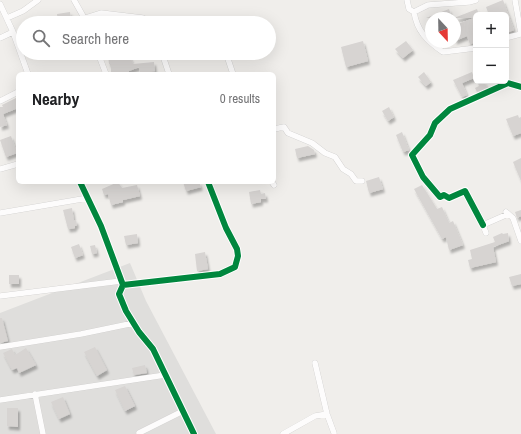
<!DOCTYPE html>
<html lang="en">
<head>
<meta charset="utf-8">
<style>
  :root { --surface:#fff; --page:#f2f2f2; --text:#202124; --muted:#757577; --line:#e0e0e0 }
  body { margin:0; font-family:"Archivo Narrow",sans-serif; background:var(--page); color:var(--text) }
  .controls { position:absolute; right:12px; top:12px; display:grid; overflow:hidden; border-radius:6px; box-shadow:0 4px 16px #0002 }
  .controls button { width:36px; height:36px; display:grid; place-items:center; padding:0; border:0; border-bottom:1px solid var(--line); background:var(--surface); color:var(--text); font:20px sans-serif }
  .compass { position:absolute; left:425px; top:12px; width:36px; height:36px; border-radius:50%; background:var(--surface); box-shadow:0 4px 16px #0002; rotate:158deg }
  .list { margin:0; padding:0; list-style:none }
  h2 { display:flex; justify-content:space-between; align-items:center; height:52px; margin:0; padding:0 16px; font-size:17px }
  h2 small { font-size:13px; font-weight:400; color:var(--muted) }
  .icon { flex:none; width:22px; height:22px; fill:none; stroke:currentColor; stroke-width:2; stroke-linecap:round; stroke-linejoin:round }
  .map { position:relative; flex:none; width:521px; height:434px; overflow:hidden }
  .search { position:absolute; background:var(--surface); box-shadow:0 4px 16px #0002; left:16px; top:16px; width:260px; height:44px; display:flex; align-items:center; gap:10px; box-sizing:border-box; padding:0 14px; border-radius:22px; color:var(--muted); font-size:15px }
  .panel { position:absolute; background:var(--surface); box-shadow:0 4px 16px #0002; left:16px; top:72px; width:260px; height:112px; border-radius:6px }
  .map>svg:first-child { display:block }
</style>
</head>
<body>
<div class="map">
<svg width="521" height="434" viewBox="0 0 521 434">
  <defs>
    <filter id="shadow"><feDropShadow dx="2" dy="3.5" stdDeviation="1" flood-color="#0004"/></filter>
  </defs>
  <rect width="100%" height="100%" fill="#f0eeeb"/>
  <path fill="#dfdedc" d="M130,263l16,38 70,133h-216v-121z"/>
  <path fill="#d7d4d2" filter="url(#shadow)" d="M503,0l11,30 -8,3v-18h-17l-3,-8z
    M449,9l3,9h-26z
    M477,9l2,6h-3v27l-6,2 -3,-8 -12,5v-16l19,-7h-20z
    M70,12l1,8 -13,2 -1,-8z
    M363,41l5,20 -22,6 -5,-20z
    M406,41l7,9 -10,8 -8,-9z
    M124,53v4l5,-2 4,9 21,-2 1,9 -5,1v2h-10l-1,-7 -10,4v3h-18v-10h-2l-1,-10z
    M424,72l7,10 -5,4 -8,-9z
    M472,72l2,6 -12,5 5,12 -5,2 -9,-17z
    M477,81h7l3,7 -10,4 -2,-4 4,-2z
    M18,97v11l-15,6 4,11 -7,2v-20h3l-1,-2z
    M389,107l5,10 -6,4 -6,-10z
    M518,115l1,3 2,-1v16l-8,3 -7,-17z
    M402,132l7,18 -6,2 -7,-17z
    M11,136l6,17 -11,4 -6,-17z
    M308,146l6,4 1,4 -18,4 -2,-9z
    M521,158v23l-8,-19z
    M379,177l4,12 -14,4 -3,-12z
    M118,182l4,6 15,-3 3,11 -17,4v2l-12,3 -3,-11 -4,1 -2,-6z
    M183,182h16l2,5 -15,4z
    M422,185l15,24 5,-2 7,16 4,-2 10,24 -14,5 -3,-13 -4,2 -28,-50z
    M260,190l1,4 4,-1 1,6h-5v3l-10,2 -2,-12z
    M72,208l2,13 2,-1 1,5 -2,1v2l-7,1 -5,-19z
    M521,210v6l-4,2 -2,-6z
    M502,233l1,1 5,-1 1,8 -16,6 3,15 -26,6 -2,-8 4,-1 -2,-9 25,-8 -2,-5z
    M137,234l1,9 -12,2 -2,-9z
    M79,244l4,11 -8,3 -4,-11z
    M95,245l2,8 -5,1 -2,-8z
    M205,252l3,17 -11,2 -2,-17z
    M521,274v10l-9,2 -3,-9z
    M9,275h10v9h-10z
    M0,318h2l6,23 -8,2z
    M95,347l12,23 -10,6 -13,-24z
    M26,348l10,17 -17,8 -2,-5 -5,2 -9,-17 9,-4 3,6z
    M145,365l2,8 -13,2 -2,-7z
    M125,386l10,20 -10,5 -10,-21z
    M63,397l7,17 -11,5 -8,-17z
    M7,408h11v19l-11,-1z"/>
  <g fill="none" stroke-linecap="round" stroke-linejoin="round">
    <g stroke="#c9c8c7" stroke-width="6">
      <path id="minor" d="M74,0l13,23
        M407,0l2,9 5,3 14,-7 41,-3 7,-2
        M515,0l6,34
        M0,4l13,28 15,42
        M414,12c3,19 13,29 29,40l33,-4
        M7,18l16,-7 15,-11
        M85,18l16,-5 42,5 8,5
        M0,38l13,-6
        M506,38l15,-4
        M98,53l8,21
        M162,53l7,21
        M226,53l7,21
        M0,101l18,-9
        M274,129l10,-2 4,6 24,10 13,10 10,4 8,12 8,5 5,7h6
        M0,169l18,-5
        M80,182l21,44 22,59 -4,9 7,17 13,21 14,17 41,85
        M272,182l2,3
        M506,212l7,6 8,23
        M0,213l88,-15
        M483,225l-18,-34 -16,7 -5,-3 -4,2 -17,-20 -11,-22 18,-20 5,-12 15,-14 58,-26 13,4
        M486,233l-3,-8 25,-11
        M123,285l97,-11 15,-7 3,-11 -1,-7 -11,-21 -18,-46
        M0,296l121,-15
        M0,347l81,-13 53,-11
        M315,363l12,51 7,19
        M35,394l8,40
        M0,400l165,-25
        M139,433l44,-22
        M283,434l32,-18 12,-2"/>
    </g>
    <use href="#minor" stroke="#fdfcfc" stroke-width="5.5"/>
    <g stroke="#fff" stroke-width="8">
      <path id="cycleway" d="M80,182l21,44 22,59 -4,9 7,17 13,21 14,17 41,85
        M483,225l-18,-34 -16,7 -5,-3 -4,2 -17,-20 -11,-22 18,-20 5,-12 15,-14 58,-26 13,4
        M123,285l97,-11 15,-7 3,-11 -1,-7 -11,-21 -18,-46"/>
    </g>
    <use href="#cycleway" stroke="#00873e" stroke-width="6"/>
  </g>
</svg>
<div class="controls">
<button>+</button>
<button>−</button>
</div>
<svg class="compass" viewBox="-18 -18 36 36"><path d="M0-13l5 13h-10z" fill="#e53935"/><path d="M0 13l5-13h-10z" fill="#757577"/></svg>
<div class="search"><svg class="icon" aria-label="search" viewBox="0 0 24 24"><circle cx="10" cy="10" r="6"/><path d="M15 15l6 6"/></svg>Search here</div>
<section class="panel">
<h2>Nearby<small>0 results</small></h2>
<ul class="list">
</ul>
</section>
</div>
</body>
</html>
